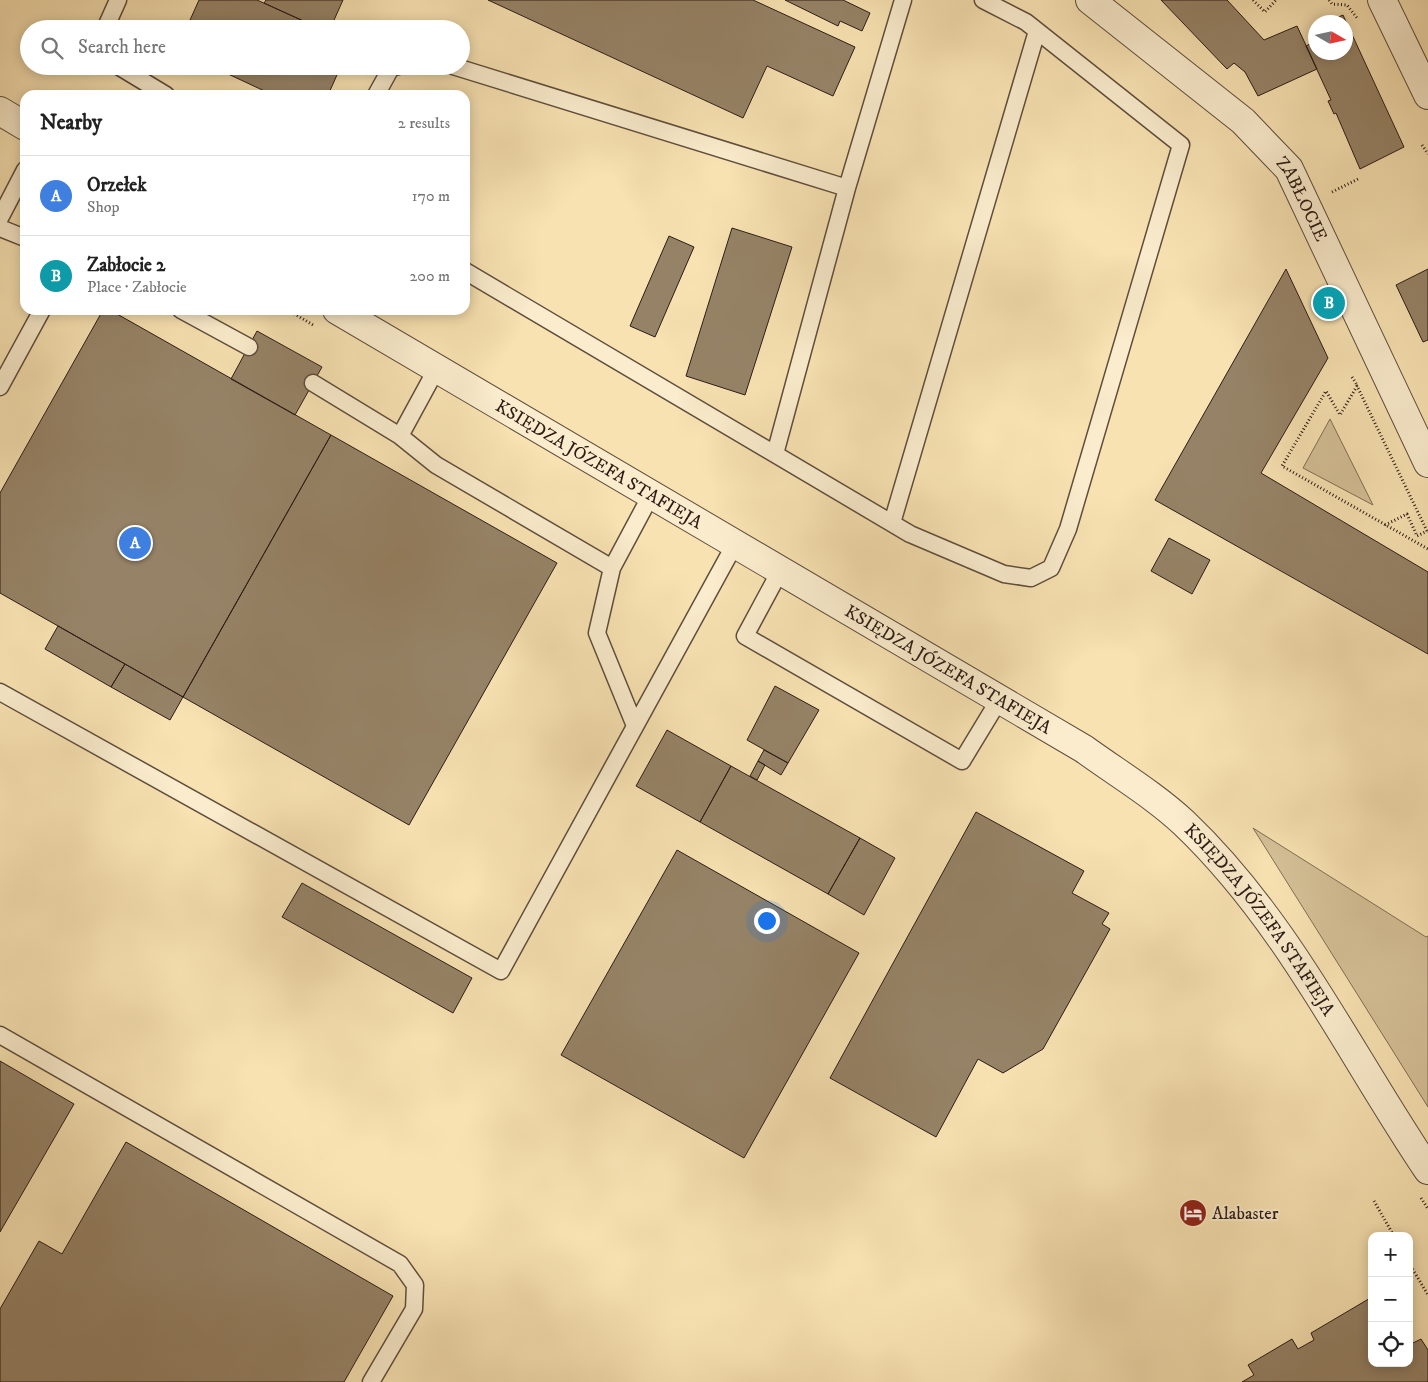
<!DOCTYPE html>
<html lang="en">
<head>
<meta charset="utf-8">
<style>
  :root { --surface:#fff; --page:#f6f6f6; --text:#222; --muted:#767676; --line:#e0e0e0; --accent:#8f2418 }
  body { margin:0; font-family:"IM FELL DW Pica",serif; background:var(--page); color:var(--text) }
  .controls { position:absolute; right:15px; bottom:15px; display:grid; overflow:hidden; border-radius:10px; box-shadow:0 2px 12px #0003 }
  .controls button { width:45px; height:45px; display:grid; place-items:center; padding:0; border:0; border-bottom:1px solid var(--line); background:var(--surface); color:var(--text); font:25px sans-serif }
  .compass { position:absolute; left:1308px; top:15px; width:45px; height:45px; border-radius:50%; background:var(--surface); box-shadow:0 2px 12px #0003; rotate:99deg }
  .you { position:absolute; left:766px; top:920px; width:18px; height:18px; margin:-12px; border:4px solid #fff; border-radius:50%; background:#1a73e8; box-shadow:0 0 0 8px #1a73e833 }
  .badge { display:grid; place-items:center; width:32px; height:32px; border-radius:50%; background:var(--accent); color:#fff; font-size:16px; font-weight:700 }
  .pin { position:absolute; translate:-50% -50%; border:2px solid #fff; box-shadow:0 1px 5px #0006 }
  .list { margin:0; padding:0; list-style:none }
  h2 { display:flex; justify-content:space-between; align-items:center; height:65px; margin:0; padding:0 20px; font-size:21px }
  h2 small { font-size:16px; font-weight:400; color:var(--muted) }
  .list li { display:grid; grid-template-columns:32px 1fr auto; gap:15px; align-items:center; box-sizing:border-box; height:80px; padding:0 20px; border-top:1px solid var(--line) }
  .list b { display:block; font-size:19px; white-space:nowrap }
  .list p { margin:0; font-size:16px; white-space:nowrap; color:var(--muted) }
  .list em { font-size:16px; font-style:normal; color:var(--muted) }
  .icon { flex:none; width:28px; height:28px; fill:none; stroke:currentColor; stroke-width:2; stroke-linecap:round; stroke-linejoin:round }
  .map { position:relative; flex:none; width:1428px; height:1382px; overflow:hidden }
  .search { position:absolute; background:var(--surface); box-shadow:0 2px 12px #0003; left:20px; top:20px; width:450px; height:55px; display:flex; align-items:center; gap:12px; box-sizing:border-box; padding:0 18px; border-radius:28px; color:var(--muted); font-size:19px }
  .panel { position:absolute; background:var(--surface); box-shadow:0 2px 12px #0003; left:20px; top:90px; width:450px; height:225px; border-radius:15px }
  .map>svg:first-child { display:block }
</style>
</head>
<body>
<div class="map">
<svg width="1428" height="1382" viewBox="0 0 1428 1382">
  <rect width="100%" height="100%" fill="#f8e2b2"/>
  <filter id="stains"><feTurbulence type="fractalNoise" baseFrequency=".004" numOctaves="4"/><feColorMatrix values="0 0 0 0 .2 0 0 0 0 .09 0 0 0 0 .02 0 0 0 .5 -.17"/></filter>
  <radialGradient id="worn" r=".72"><stop offset=".6" stop-color="#630" stop-opacity="0"/><stop offset="1" stop-color="#630" stop-opacity=".3"/></radialGradient>
  <path fill="#d5c097" stroke="#806e56" d="M1330,419l43,86 -70,-37z
    M1253,828l173,109 2,-1v171z"/>
  <path fill="#968367" stroke="#2c1c16" d="M199,0h58l64,29h-135z
    M266,0h77l-13,29h-9l-57,-26z
    M488,0h265l102,47 -22,49 -66,-30 -24,52z
    M785,0h58l27,13 -8,18 -22,-10 -2,5z
    M1161,0h66l37,40 33,-14 20,43 -59,27 -13,-24 -11,-9 -7,6z
    M1343,15l61,132 -44,22 -24,-56 -2,1 -6,-13 3,-1 -25,-54 10,-5v11h30v-30h-19z
    M211,66h130l-13,29h-55z
    M732,228l60,19 -47,148 -59,-19z
    M669,236l25,11 -39,90 -25,-11z
    M1286,269l42,89 -67,115 167,99v82l-273,-154z
    M1428,269v71l-5,2 -27,-57z
    M1324 303a5 5 0 1 1 10 0a5 5 0 1 1-10 0Z
    M103,310h7l221,125 -148,262 -183,-104v-100z
    M257,331l65,36 -27,48 -64,-36z
    M331,435l226,128 -148,262 -226,-128z
    M1169,538l41,22 -18,34 -41,-23z
    M58,626l67,38 -14,23 -66,-38z
    M125,664l58,33 -13,23 -59,-33z
    M775,686l44,24 -31,53 -41,-23z
    M667,730l64,36 -31,56 -64,-36z
    M764,750l24,13 -7,12 -23,-14z
    M758,761l7,4 -8,15 -7,-4z
    M731,766l129,72 -32,56 -128,-72z
    M976,812l108,59 -12,22 37,20 -7,11 8,5 -67,120 -40,24 -25,-14 -42,78 -106,-59z
    M860,838l35,20 -31,57 -36,-21z
    M677,850l182,103 -115,205 -183,-103z
    M302,883l170,95 -19,35 -171,-96z
    M0,1061l74,43 -74,128z
    M126,1142l267,154 -49,86h-344v-73l39,-68 23,13z
    M1372,1297v66h37v-18l12,-6 7,11v32h-186l12,-7 -6,-10 44,-26 6,10 16,-9 -3,-7z"/>
  <g fill="none" stroke-linecap="round" stroke-linejoin="round">
    <g stroke="#5f4e3d" stroke-width="19">
      <path id="lane" d="M105,29l13,-29
        M118,66l48,29
        M453,66l394,122
        M376,95l15,-27 7,-2
        M0,218l25,-48
        M0,228l25,10
        M465,271l445,263 94,40 27,4 20,-10 17,-39 113,-384 -155,-123 -43,-22
        M181,310l68,37
        M313,383l87,53 36,29 176,103
        M0,387l42,-77
        M400,436l37,-68
        M775,454l72,-266 56,-188
        M892,523l145,-492
        M780,571l-35,65 217,125 37,-61
        M0,692l501,279 234,-427
        M635,726l-38,-93 15,-65 39,-73
        M0,1035l400,229 15,21 -1,24 -43,73"/>
    </g>
    <g stroke="#5f4e3d" stroke-width="30">
      <g id="street">
        <path id="s1" d="M1090,0l153,121 46,48 139,294"/>
        <path d="M1382,0l46,95"/>
        <path d="M0,111l25,15"/>
        <path id="s2" d="M337,310l747,439c33,24 70,46 100,74 104,99 165,230 244,347"/>
      </g>
    </g>
    <path stroke="#2c1c16" stroke-width="3" stroke-dasharray="1 2.5" stroke-linecap="butt" d="M1253,0l12,12 11,-12
      M1329,0l3,4 15,1 10,13
      M1422,145l6,9
      M1332,192l26,-13
      M288,310l25,15
      M1352,377l5,8
      M1385,525l22,-11 10,22 10,-5
      M1427,531l-70,-145 -17,29 -14,-24 -44,75 146,83
      M1421,1198l7,11
      M1374,1201l20,35
      M1409,1263l19,32"/>
    <use href="#lane" stroke="#faeccd" stroke-width="16"/>
    <use href="#street" stroke="#faeccd" stroke-width="28"/>
  </g>
  <defs>
    <g id="hotel-disc" transform="scale(1.4375)"><circle r="9.5" fill="#8f2418" stroke="#faeccd"/><path d="M-6-4.5h1.5V1H6V5H4.5V3h-9V5H-6ZM-4 0a1.8 1.8 0 1 1 3.6 0ZM.5 0V-2.5h3Q6-2.5 6 0Z" fill="#fff"/></g>
  </defs>
  <g fill-rule="evenodd">
    <use href="#hotel-disc" x="1193" y="1213"/>
  </g>
  <g text-anchor="middle" stroke-width="4" stroke-linejoin="round" paint-order="stroke">
    <g font-size="18" fill="#2c1c16" stroke="#faeccd">
      <text dy="6" stroke="none"><textPath href="#s1" startOffset="294">ZABŁOCIE</textPath></text>
      <text dy="6" stroke="none"><textPath href="#s2" startOffset="304">KSIĘDZA JÓZEFA STAFIEJA</textPath></text>
      <text dy="6" stroke="none"><textPath href="#s2" startOffset="709">KSIĘDZA JÓZEFA STAFIEJA</textPath></text>
      <text dy="6" stroke="none"><textPath href="#s2" startOffset="1114">KSIĘDZA JÓZEFA STAFIEJA</textPath></text>
    </g>
    <g font-size="18" fill="#2c1c16" stroke="#faeccd" text-anchor="start">
      <text x="1212" y="1219">Alabaster</text>
    </g>
  </g>
  <rect width="100%" height="100%" filter="url(#stains)"/>
  <rect width="100%" height="100%" fill="url(#worn)"/>
</svg>
<div class="controls">
<button>+</button>
<button>−</button>
<button><svg class="icon" aria-label="locate" viewBox="0 0 24 24"><circle cx="12" cy="12" r="6"/><path d="M12 2v4M12 18v4M2 12h4M18 12h4"/></svg></button>
</div>
<svg class="compass" viewBox="-18 -18 36 36"><path d="M0-13l5 13h-10z" fill="#e53935"/><path d="M0 13l5-13h-10z" fill="#767676"/></svg>
<div class="you"></div>
<div class="pin badge" style="left:135px;top:543px;background:#3f7fe0">A</div>
<div class="pin badge" style="left:1329px;top:303px;background:#0f9aa8">B</div>
<div class="search"><svg class="icon" aria-label="search" viewBox="0 0 24 24"><circle cx="10" cy="10" r="6"/><path d="M15 15l6 6"/></svg>Search here</div>
<section class="panel">
<h2>Nearby<small>2 results</small></h2>
<ul class="list">
<li><span class="badge" style="background:#3f7fe0">A</span><div><b>Orzełek</b><p>Shop</p></div><em>170 m</em></li>
<li><span class="badge" style="background:#0f9aa8">B</span><div><b>Zabłocie 2</b><p>Place · Zabłocie</p></div><em>200 m</em></li>
</ul>
</section>
</div>
</body>
</html>
